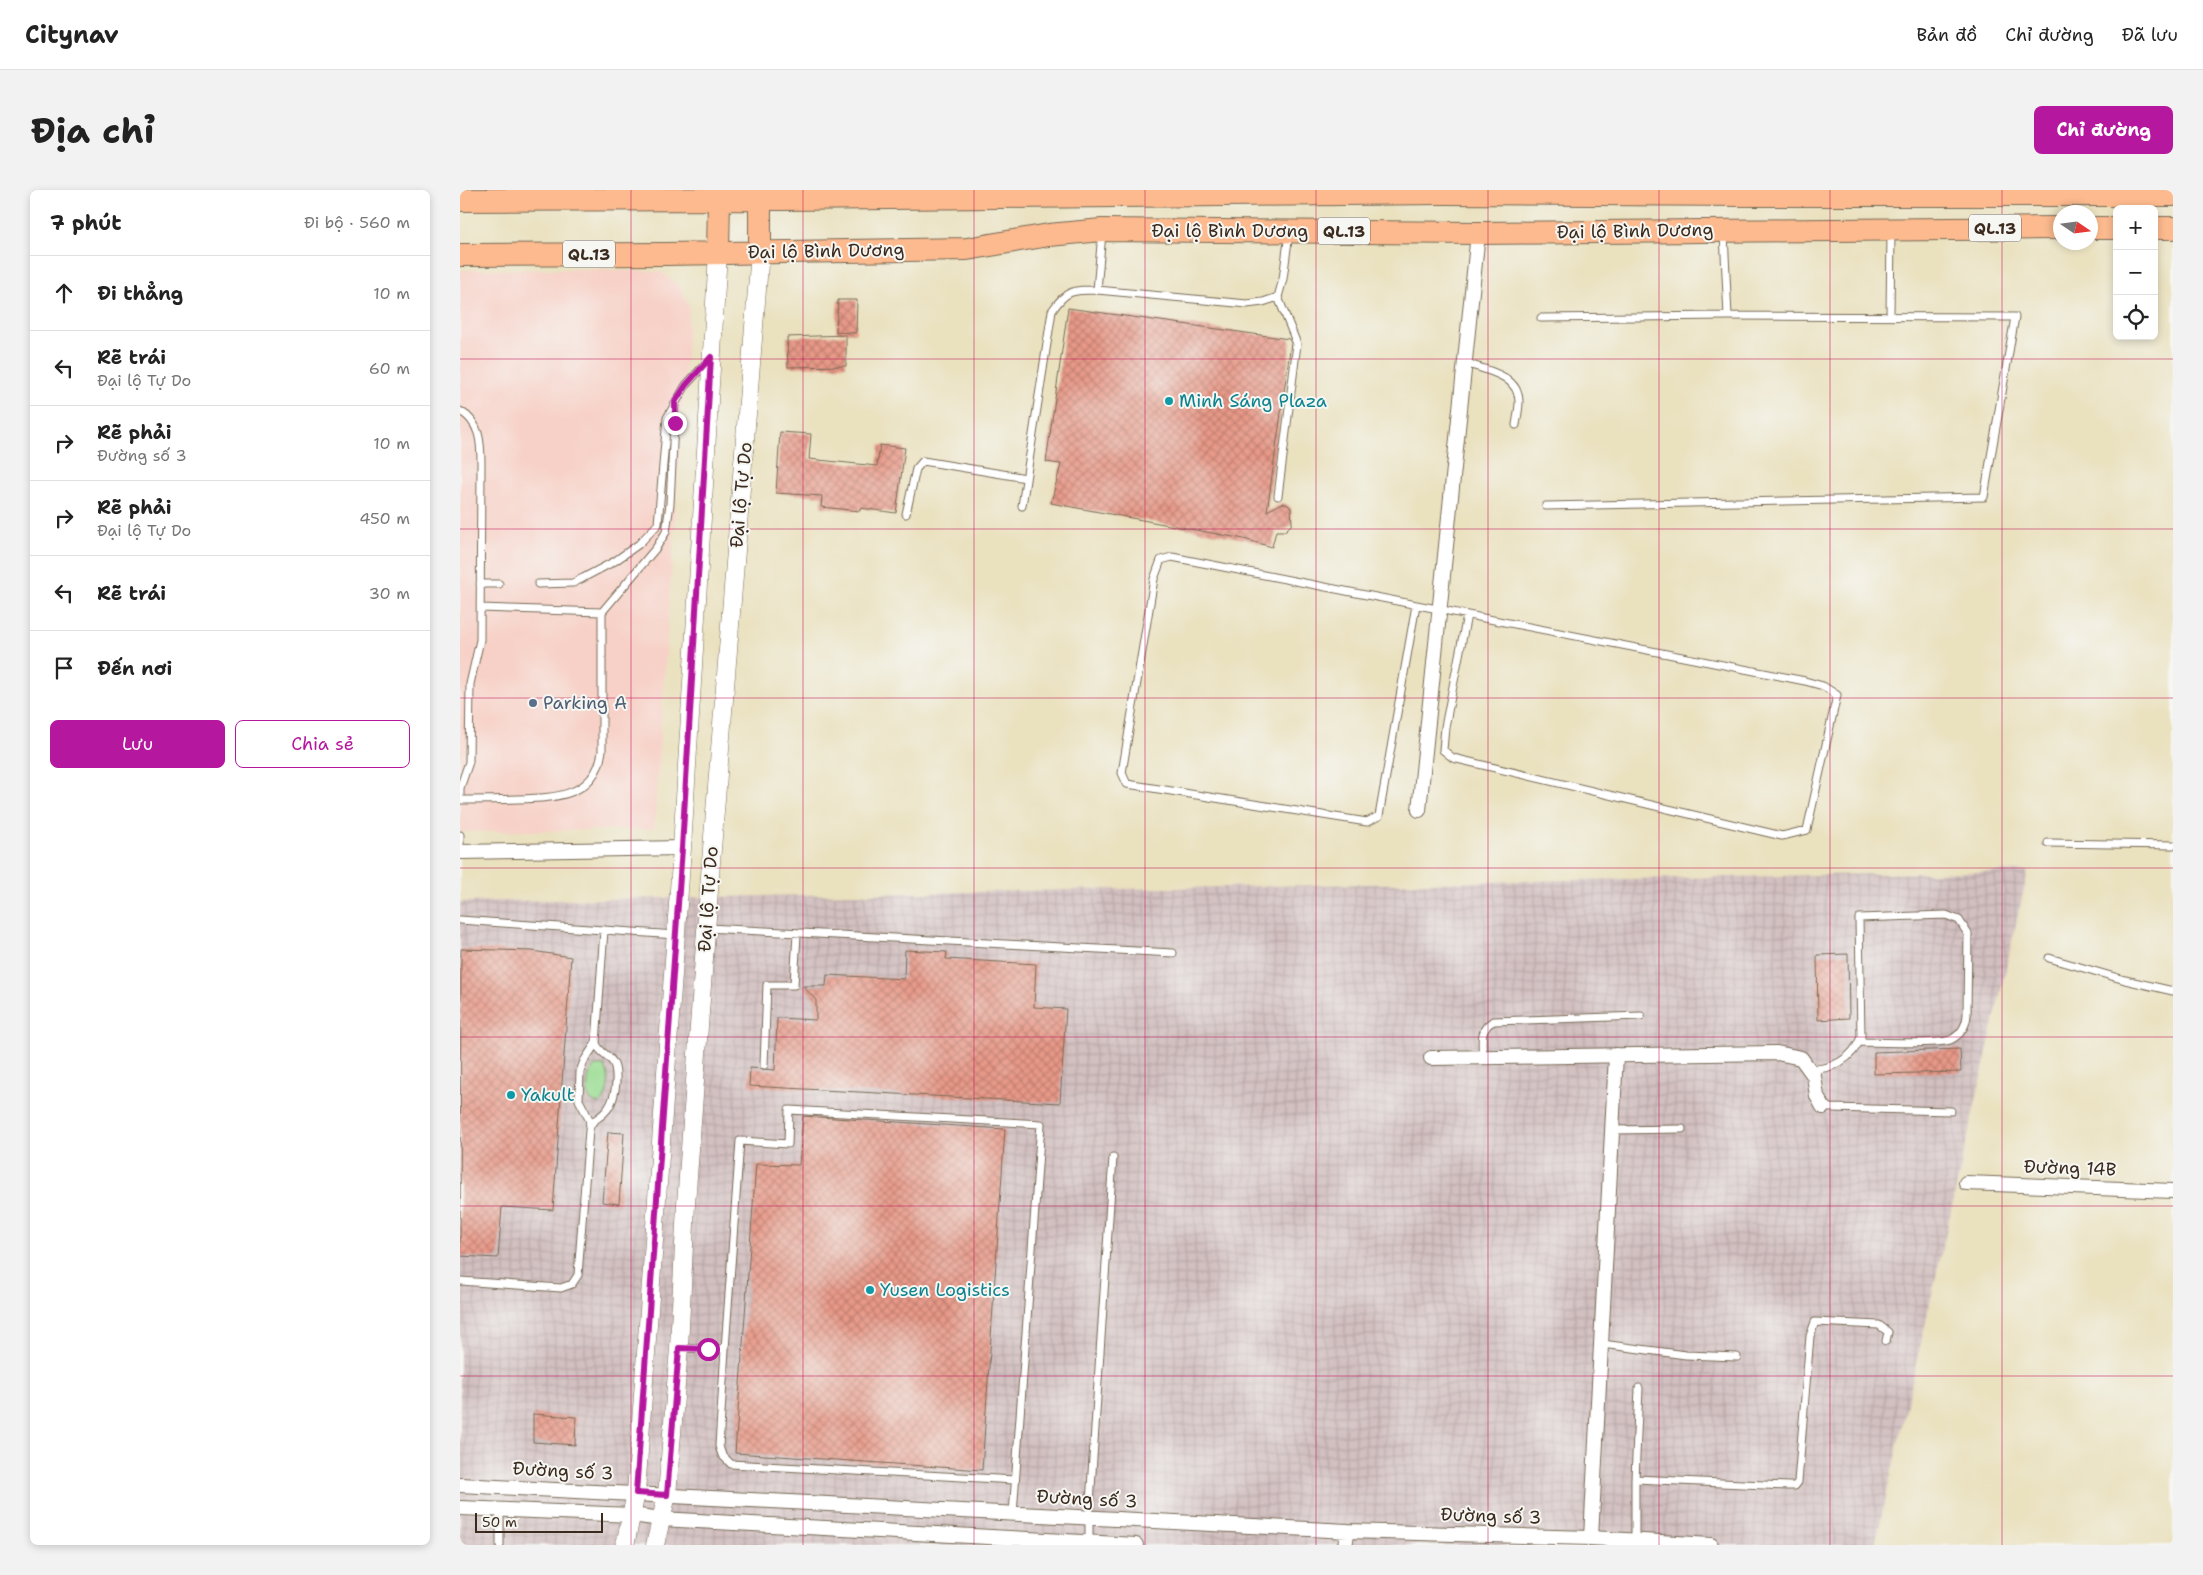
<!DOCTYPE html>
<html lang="vi">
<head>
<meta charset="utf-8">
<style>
  :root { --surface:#fff; --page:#f2f2f2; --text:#222; --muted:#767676; --line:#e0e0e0; --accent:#b5179e }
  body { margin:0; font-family:"Shantell Sans",sans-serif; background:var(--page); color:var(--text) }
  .controls { position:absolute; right:15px; top:15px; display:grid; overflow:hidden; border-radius:8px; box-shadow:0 2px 8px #0003 }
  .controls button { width:45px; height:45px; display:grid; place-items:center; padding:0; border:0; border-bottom:1px solid var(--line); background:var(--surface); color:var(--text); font:25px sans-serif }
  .compass { position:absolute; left:1593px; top:15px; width:45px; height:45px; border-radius:50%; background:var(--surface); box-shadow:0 2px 8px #0003; rotate:103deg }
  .scale { position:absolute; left:15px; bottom:12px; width:128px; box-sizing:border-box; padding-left:5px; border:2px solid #3b2a1e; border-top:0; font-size:14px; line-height:18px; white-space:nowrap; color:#3b2a1e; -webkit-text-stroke:4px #f6f6f2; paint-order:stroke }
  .stop { position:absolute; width:15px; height:15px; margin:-11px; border:4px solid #b5179e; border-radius:50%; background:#fff }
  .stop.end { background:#b5179e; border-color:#fff; box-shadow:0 1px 5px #0008 }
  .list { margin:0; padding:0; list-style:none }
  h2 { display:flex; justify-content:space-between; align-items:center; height:65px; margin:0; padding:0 20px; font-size:21px }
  h2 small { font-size:16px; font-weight:400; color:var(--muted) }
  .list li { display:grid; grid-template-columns:32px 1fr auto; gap:15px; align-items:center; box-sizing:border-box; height:75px; padding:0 20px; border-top:1px solid var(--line) }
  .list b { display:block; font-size:19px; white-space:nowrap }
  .list p { margin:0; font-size:16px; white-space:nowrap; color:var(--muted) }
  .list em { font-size:16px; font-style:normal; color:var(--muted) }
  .actions { display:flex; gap:10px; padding:15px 20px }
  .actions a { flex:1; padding:11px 0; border:1px solid var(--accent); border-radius:8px; text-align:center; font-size:18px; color:var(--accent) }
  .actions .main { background:var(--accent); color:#fff }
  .icon { flex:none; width:28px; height:28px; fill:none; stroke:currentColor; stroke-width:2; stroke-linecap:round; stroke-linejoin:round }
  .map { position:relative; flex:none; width:1713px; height:1355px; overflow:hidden; border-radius:8px }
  header { display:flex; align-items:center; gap:30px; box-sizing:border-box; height:70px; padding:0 25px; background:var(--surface); border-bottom:1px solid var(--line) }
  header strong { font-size:24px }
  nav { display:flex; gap:28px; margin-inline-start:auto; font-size:18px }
  .intro { display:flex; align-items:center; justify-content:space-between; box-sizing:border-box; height:120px; padding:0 30px }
  h1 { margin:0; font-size:35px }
  .button { padding:12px 22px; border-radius:8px; background:var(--accent); color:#fff; font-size:18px; font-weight:700 }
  main { display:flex; gap:30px; padding:0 30px }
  aside { flex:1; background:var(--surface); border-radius:8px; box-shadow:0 2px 8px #0003 }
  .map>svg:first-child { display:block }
</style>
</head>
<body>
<header>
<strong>Citynav</strong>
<nav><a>Bản đồ</a><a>Chỉ đường</a><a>Đã lưu</a></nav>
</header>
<div class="intro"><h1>Địa chỉ</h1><a class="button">Chỉ đường</a></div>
<main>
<aside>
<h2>7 phút<small>Đi bộ · 560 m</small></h2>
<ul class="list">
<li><svg class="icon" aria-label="ahead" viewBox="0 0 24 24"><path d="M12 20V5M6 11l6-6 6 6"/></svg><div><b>Đi thẳng</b></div><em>10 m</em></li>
<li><svg class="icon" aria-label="left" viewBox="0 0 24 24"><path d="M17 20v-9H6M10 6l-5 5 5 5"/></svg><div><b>Rẽ trái</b><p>Đại lộ Tự Do</p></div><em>60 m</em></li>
<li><svg class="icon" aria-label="right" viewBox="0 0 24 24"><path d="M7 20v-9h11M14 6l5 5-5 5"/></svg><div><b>Rẽ phải</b><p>Đường số 3</p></div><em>10 m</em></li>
<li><svg class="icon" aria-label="right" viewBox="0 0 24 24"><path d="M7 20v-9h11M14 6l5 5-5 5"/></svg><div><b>Rẽ phải</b><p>Đại lộ Tự Do</p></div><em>450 m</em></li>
<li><svg class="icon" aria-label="left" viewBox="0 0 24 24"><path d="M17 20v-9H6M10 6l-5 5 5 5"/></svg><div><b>Rẽ trái</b></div><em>30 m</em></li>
<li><svg class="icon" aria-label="arrive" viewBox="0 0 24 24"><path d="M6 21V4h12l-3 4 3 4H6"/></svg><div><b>Đến nơi</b></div></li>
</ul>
<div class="actions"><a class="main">Lưu</a><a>Chia sẻ</a></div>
</aside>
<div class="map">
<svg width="1713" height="1355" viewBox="0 0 1713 1355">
  <defs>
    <pattern id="industrial-grid" width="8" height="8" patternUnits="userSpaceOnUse" patternTransform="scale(1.25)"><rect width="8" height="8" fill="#d2bfc0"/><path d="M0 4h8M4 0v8" fill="none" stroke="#b5a4a5"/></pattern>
    <pattern id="building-cross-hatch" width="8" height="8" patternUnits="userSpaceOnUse" patternTransform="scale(1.25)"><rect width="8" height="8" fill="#e89988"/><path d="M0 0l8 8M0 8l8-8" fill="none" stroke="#bd7d6f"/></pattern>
  </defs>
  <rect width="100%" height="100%" fill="#f6f6f2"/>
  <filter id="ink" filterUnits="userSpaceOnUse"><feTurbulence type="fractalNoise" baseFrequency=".02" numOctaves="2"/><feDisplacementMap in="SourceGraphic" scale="10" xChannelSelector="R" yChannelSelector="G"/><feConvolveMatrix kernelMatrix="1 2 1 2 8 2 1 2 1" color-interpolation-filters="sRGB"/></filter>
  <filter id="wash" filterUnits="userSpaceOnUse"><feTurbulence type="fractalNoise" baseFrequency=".0096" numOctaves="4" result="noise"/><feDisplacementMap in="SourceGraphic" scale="20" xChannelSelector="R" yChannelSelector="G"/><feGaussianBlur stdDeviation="1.12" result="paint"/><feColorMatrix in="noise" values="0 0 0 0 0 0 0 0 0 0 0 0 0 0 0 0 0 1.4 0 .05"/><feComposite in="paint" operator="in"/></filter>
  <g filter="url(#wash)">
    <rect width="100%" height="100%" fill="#eae1bf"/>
    <path fill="#f7d1c7" d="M135,79l66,3 18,14 10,20 -35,523 -194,3v-562z"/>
    <path fill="url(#industrial-grid)" d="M1568,681l-153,674h-1415v-643z"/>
    <path fill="#9cdd94" stroke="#6c8459" d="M135,876h9c7,8 5,33 -5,38l-8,-3c-6,-8 -4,-29 4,-35z"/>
    <g id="blocks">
      <path fill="url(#building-cross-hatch)" d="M378,110h19l-1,33 -20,-1z
        M608,118l221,31 2,4 -24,168 16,-8 5,2 3,3 1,16 -7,7h-9l-4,16 -28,-8 -193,-36 10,-39 -15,-2z
        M386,145v31l-58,1 -1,-30z
        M320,242l31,2 -2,25 68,7 3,-21 25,3 -9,65 -36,-5v3l-39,-4 1,-11 -46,-3z
        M1,759l71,2 39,6 -18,253 -51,-3 -4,51 -38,-2z
        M445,760l42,2 -1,7 90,5 -2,43 32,2 -6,94 -311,-17 1,-18 25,2 2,-52 39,2v-20l-13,-14h23l1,-11 77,4z
        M1388,764l1,64 -31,2 -1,-65z
        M1500,859l1,23 -87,2v-22z
        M343,926l202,13 -23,341 -247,-17 21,-289 43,1z
        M148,942l16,1 -5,71 -17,-2z
        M73,1224l43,3 -1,28 -42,-3z"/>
    </g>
  </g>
  <g filter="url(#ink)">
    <use href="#blocks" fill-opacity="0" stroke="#786a56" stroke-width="1"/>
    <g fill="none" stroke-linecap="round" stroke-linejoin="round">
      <g stroke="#786a56" stroke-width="9">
        <path id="service" d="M1264,44l4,82
          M637,100l5,-57
          M1430,126l1,-84
          M1081,128l187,-2 287,1 -31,180 -438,9
          M1005,173c21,7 54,12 54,39 0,7 -2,16 -3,23
          M0,221c20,11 21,31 21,52l-1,177 -10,44 -1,78 -9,26v8
          M818,306l19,-152 -19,-47
          M562,316l30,-195c14,-21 20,-21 45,-21l150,14 16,-2 15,-5 5,-18 6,-46
          M446,324l10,-45 7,-8 103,17
          M20,394h19
          M78,394l35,-1 10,-5 32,-17 24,-17 19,-20 9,-106 19,-33 22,-24
          M956,415l-37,211 -12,6 -240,-38 -5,-11 32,-194 7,-19 11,-3 633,124 18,5 14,9 -30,135 -25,6 -329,-78 -10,-8 2,-23 22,-112
          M21,418l121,4
          M0,610c19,0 39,0 58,-1 37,-1 78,-2 84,-48v-139l54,-64 10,-16 4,-28 5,-101
          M0,645v17
          M1588,653l125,2
          M0,730l216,15
          M247,738l466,25
          M1589,768l76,22 48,11
          M1023,867c-1,-13 -4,-30 11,-36l147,-5
          M304,875l3,-80h27l3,-51
          M1349,879c23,1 44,-10 52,-32l-2,-119 87,-3 13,5 9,14 -1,81c-1,11 -6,20 -17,25 -14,5 -72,2 -91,2
          M1363,917l8,1 120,3
          M130,937l-1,-8 -10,-19 1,-28 4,-11 12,-18
          M1153,940l69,-1
          M0,1091l101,7 11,-4 6,-9 11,-145c2,-10 9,-11 15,-17 11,-10 14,-32 11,-46 -3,-12 -16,-13 -19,-24l8,-113
          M1142,1154l84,11 51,2
          M219,1158l46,1 15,-208 48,3 1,-34 252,14 -28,390
          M265,1159l-6,97 3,9 9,9 284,16
          M1175,1289l4,-91
          M40,1320v35
          M629,1352v-24l24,-361
          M1175,1352v-63l153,7h7l3,-4 12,-146 5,-14 64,3 9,7 -2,9"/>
      </g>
      <g stroke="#786a56" stroke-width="16">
        <path id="minor" d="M959,620l59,-577
          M0,662l222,-4
          M971,868l346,-5 24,5 13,18 3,20 6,11
          M1506,993l207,8
          M0,1295l888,46 243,7 120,7
          M0,1318l172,7 29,4 475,26
          M1131,1348l25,-483
          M885,1355l3,-14"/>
      </g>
      <g stroke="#786a56" stroke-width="19">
        <path id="tertiary" d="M165,1355l11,-52 46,-645 36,-595
          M195,1355l12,-50 12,-147 7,-144 26,-355 48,-597"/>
      </g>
      <g stroke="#786a56" stroke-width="24">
        <path id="trunk" d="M300,9v53
          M0,10l322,-1 662,-6 300,2h429
          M1630,38h27
          M1694,38h19
          M258,63l1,-54
          M0,65l206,-1 301,-5 82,-14 53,-5 376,3 582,-5"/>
      </g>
      <use href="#service" stroke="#fff" stroke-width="7"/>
      <use href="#minor" stroke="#fff" stroke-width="14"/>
      <use href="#tertiary" stroke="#fff" stroke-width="18"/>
      <use href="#trunk" stroke="#fcba8e" stroke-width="22"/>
    </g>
  </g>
  <g fill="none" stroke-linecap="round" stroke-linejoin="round" filter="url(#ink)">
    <path stroke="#b5179e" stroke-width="6" d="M215,233v-21l11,-17 25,-28 -29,491 -46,645 31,2 12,-147 29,1"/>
  </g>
  <path fill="none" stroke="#c2185b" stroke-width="1" stroke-opacity="0.55" d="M171,0v1355M343,0v1355M514,0v1355M685,0v1355M856,0v1355M1028,0v1355M1199,0v1355M1370,0v1355M1542,0v1355M0,169h1713M0,339h1713M0,508h1713M0,678h1713M0,847h1713M0,1016h1713M0,1186h1713"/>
  <g fill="#0f9aa8" stroke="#f6f6f2" stroke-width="2">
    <circle cx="709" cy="211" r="5"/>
    <circle cx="51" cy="905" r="5"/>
    <circle cx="410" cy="1100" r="5"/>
  </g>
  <circle fill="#5c6f8a" stroke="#f6f6f2" stroke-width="2" cx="73" cy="513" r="5"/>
  <g text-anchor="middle" stroke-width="4" stroke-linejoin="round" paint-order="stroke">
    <g fill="#f6f6f2" stroke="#73675e" stroke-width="1">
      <rect x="1509" y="24.5" width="52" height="27" rx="4"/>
      <rect x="858" y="27.5" width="52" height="27" rx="4"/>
      <rect x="103" y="50.5" width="52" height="27" rx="4"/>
    </g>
    <g font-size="16" font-weight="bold" fill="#3b2a1e">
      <text x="1535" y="44">QL.13</text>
      <text x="884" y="47">QL.13</text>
      <text x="129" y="70">QL.13</text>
    </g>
    <g font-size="18" fill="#3b2a1e" stroke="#f6f6f2">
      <text x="770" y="47">Đại lộ Bình Dương</text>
      <text transform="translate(1175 41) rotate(-1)" y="6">Đại lộ Bình Dương</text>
      <text transform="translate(366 61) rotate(-1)" y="6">Đại lộ Bình Dương</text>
      <text transform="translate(281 305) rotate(-85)" y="6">Đại lộ Tự Do</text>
      <text transform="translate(248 709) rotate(-86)" y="6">Đại lộ Tự Do</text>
      <text transform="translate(1610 978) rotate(2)" y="6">Đường 14B</text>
      <text transform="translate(103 1281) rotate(3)" y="6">Đường số 3</text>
      <text transform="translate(627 1309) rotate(3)" y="6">Đường số 3</text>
      <text transform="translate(1031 1326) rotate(2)" y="6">Đường số 3</text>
    </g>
    <g font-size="18" fill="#0d838f" stroke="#f6f6f2" text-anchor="start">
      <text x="719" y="217">Minh Sáng Plaza</text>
      <text x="61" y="911">Yakult</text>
      <text x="420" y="1106">Yusen Logistics</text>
    </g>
    <g font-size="18" fill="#4e5e75" stroke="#f6f6f2" text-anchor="start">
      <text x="83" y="519">Parking A</text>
    </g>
  </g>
</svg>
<div class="controls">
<button>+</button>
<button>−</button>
<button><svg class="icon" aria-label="locate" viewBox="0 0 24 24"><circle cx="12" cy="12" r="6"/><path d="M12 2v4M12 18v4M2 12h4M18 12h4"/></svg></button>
</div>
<svg class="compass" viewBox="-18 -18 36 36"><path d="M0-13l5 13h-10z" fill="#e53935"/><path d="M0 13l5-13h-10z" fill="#767676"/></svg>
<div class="scale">50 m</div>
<div class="stop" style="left:248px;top:1159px"></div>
<div class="stop end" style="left:215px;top:233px"></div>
</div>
</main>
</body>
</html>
